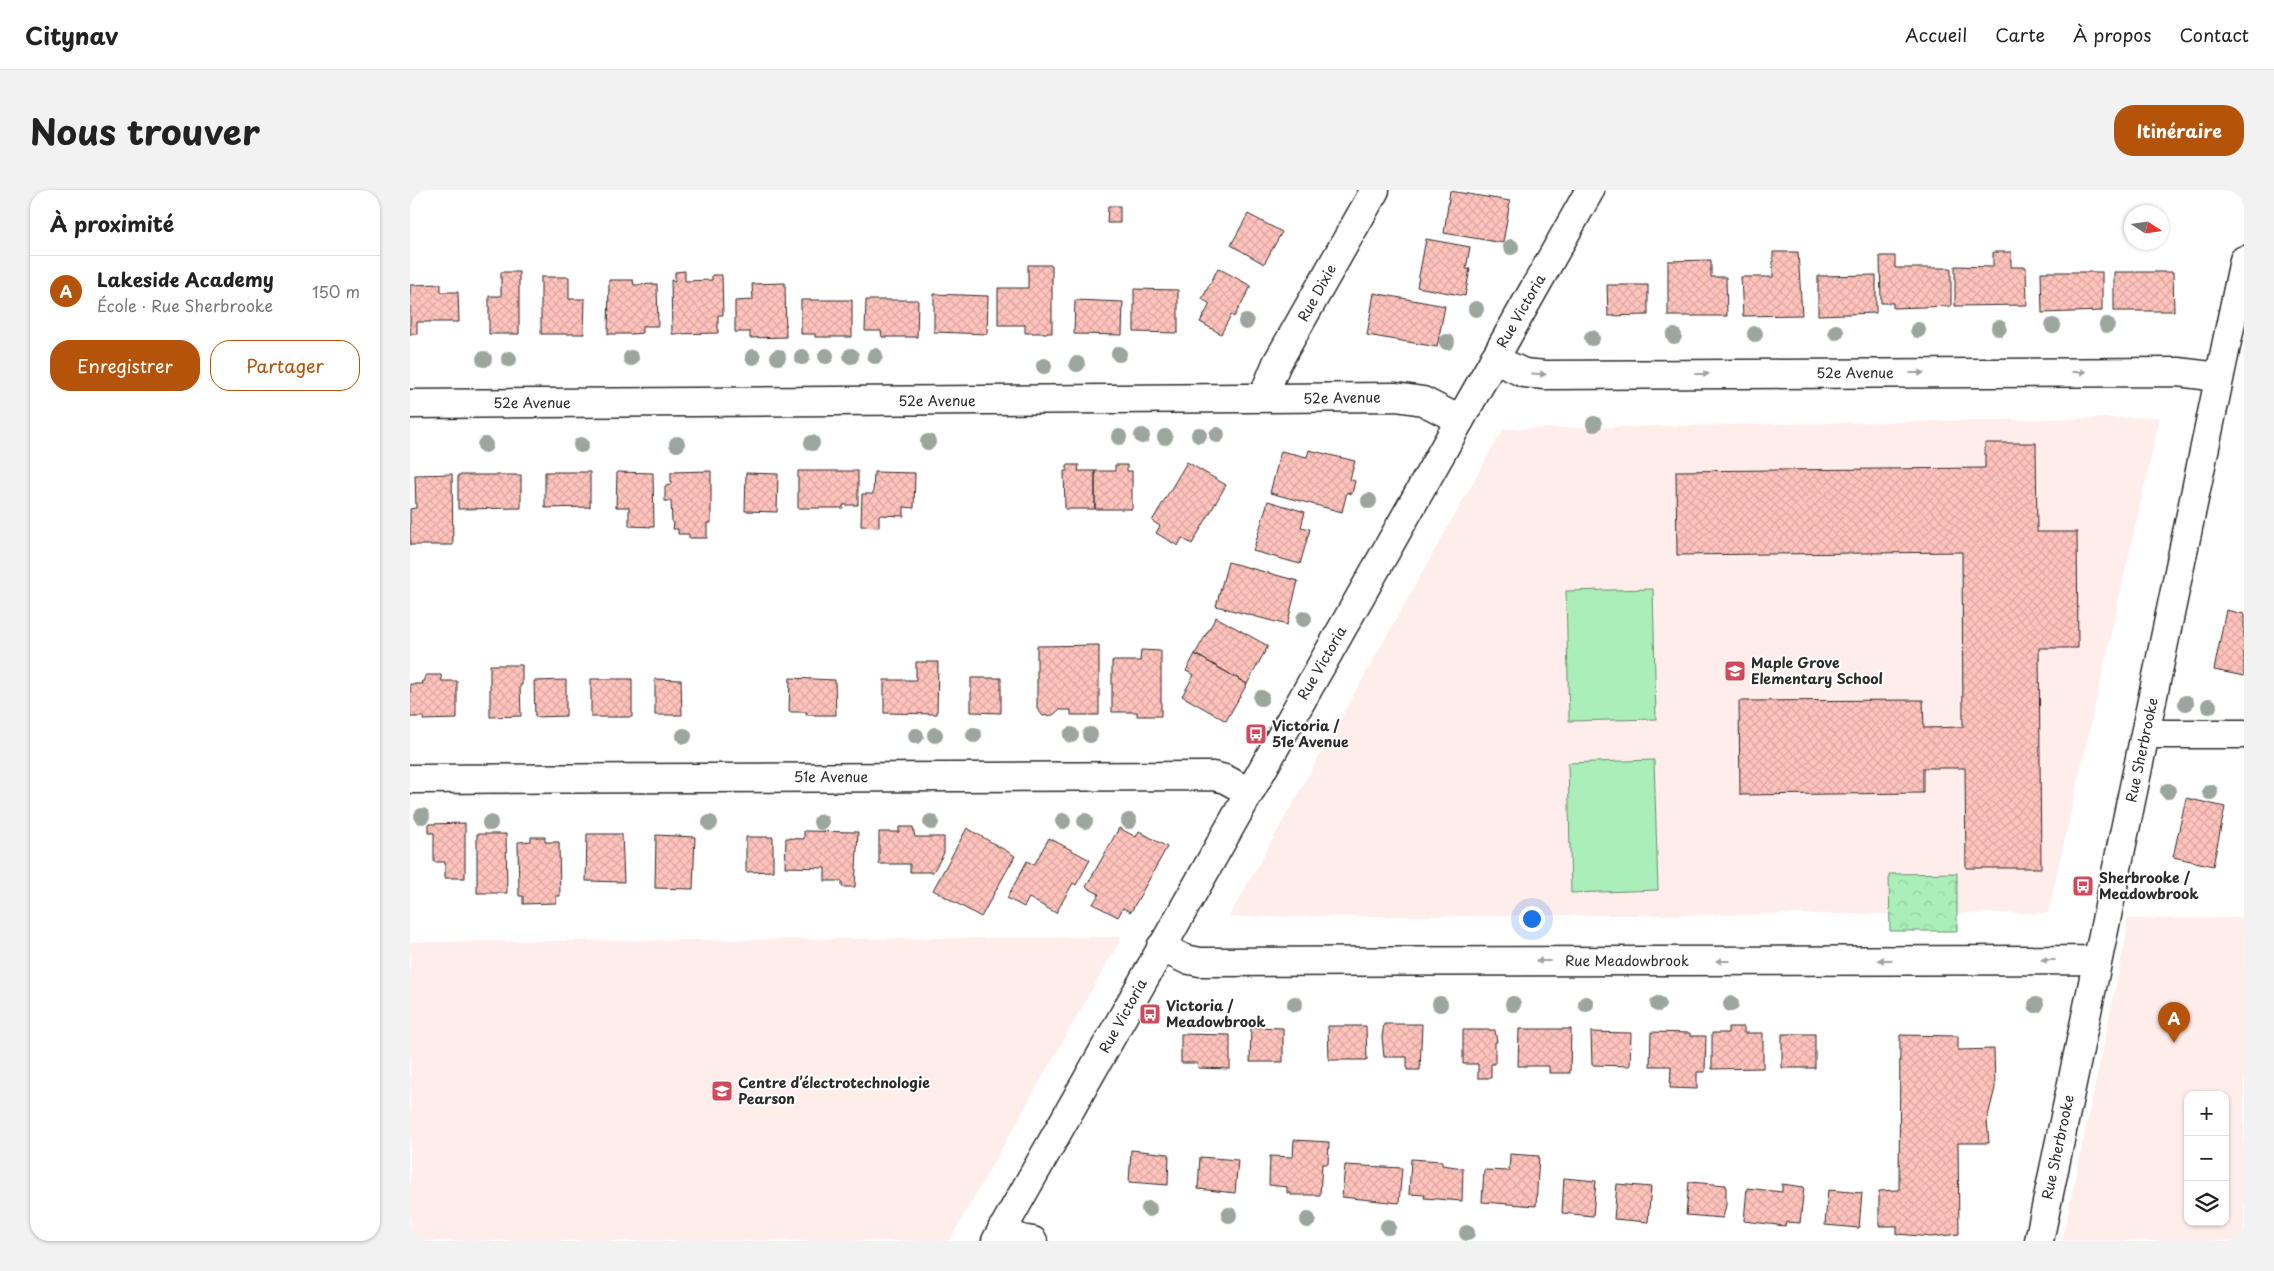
<!DOCTYPE html>
<html lang="fr">
<head>
<meta charset="utf-8">
<style>
  :root { --surface:#fff; --page:#f2f2f2; --text:#222; --muted:#767676; --line:#e0e0e0; --accent:#b45309 }
  body { margin:0; font-family:"Playpen Sans",sans-serif; background:var(--page); color:var(--text) }
  .controls { position:absolute; right:15px; bottom:15px; display:grid; overflow:hidden; border-radius:10px; box-shadow:0 1px 4px #0004 }
  .controls button { width:45px; height:45px; display:grid; place-items:center; padding:0; border:0; border-bottom:1px solid var(--line); background:var(--surface); color:var(--text); font:25px sans-serif }
  .compass { position:absolute; left:1714px; top:15px; width:45px; height:45px; border-radius:50%; background:var(--surface); box-shadow:0 1px 4px #0004; rotate:102deg }
  .you { position:absolute; left:1121px; top:728px; width:18px; height:18px; margin:-12px; border:4px solid #fff; border-radius:50%; background:#1a73e8; box-shadow:0 0 0 8px #1a73e833 }
  .badge { display:grid; place-items:center; width:32px; height:32px; border-radius:50%; background:var(--accent); color:#fff; font-size:16px; font-weight:700 }
  .pin { position:absolute; translate:-50% -41px; filter:drop-shadow(0 1px 2px #0008) }
  .pin::after { content:''; position:absolute; top:26px; width:18px; height:15px; background:inherit; clip-path:polygon(0 0,100% 0,50% 100%) }
  .list { margin:0; padding:0; list-style:none }
  h2 { display:flex; justify-content:space-between; align-items:center; height:65px; margin:0; padding:0 20px; font-size:21px }
  h2 small { font-size:16px; font-weight:400; color:var(--muted) }
  .list li { display:grid; grid-template-columns:32px 1fr auto; gap:15px; align-items:center; box-sizing:border-box; height:70px; padding:0 20px; border-top:1px solid var(--line) }
  .list b { display:block; font-size:19px; white-space:nowrap }
  .list p { margin:0; font-size:16px; white-space:nowrap; color:var(--muted) }
  .list em { font-size:16px; font-style:normal; color:var(--muted) }
  .actions { display:flex; gap:10px; padding:15px 20px }
  .actions a { flex:1; padding:11px 0; border:1px solid var(--accent); border-radius:20px; text-align:center; font-size:18px; color:var(--accent) }
  .actions .main { background:var(--accent); color:#fff }
  .icon { flex:none; width:28px; height:28px; fill:none; stroke:currentColor; stroke-width:2; stroke-linecap:round; stroke-linejoin:round }
  .map { position:relative; flex:none; width:1834px; height:1051px; overflow:hidden; border-radius:20px }
  header { display:flex; align-items:center; gap:30px; box-sizing:border-box; height:70px; padding:0 25px; background:var(--surface); border-bottom:1px solid var(--line) }
  header strong { font-size:24px }
  nav { display:flex; gap:28px; margin-inline-start:auto; font-size:18px }
  .intro { display:flex; align-items:center; justify-content:space-between; box-sizing:border-box; height:120px; padding:0 30px }
  h1 { margin:0; font-size:35px }
  .button { padding:12px 22px; border-radius:20px; background:var(--accent); color:#fff; font-size:18px; font-weight:700 }
  main { display:flex; gap:30px; padding:0 30px }
  aside { flex:1; background:var(--surface); border-radius:20px; box-shadow:0 1px 4px #0004 }
  .map>svg:first-child { display:block }
</style>
</head>
<body>
<header>
<strong>Citynav</strong>
<nav><a>Accueil</a><a>Carte</a><a>À propos</a><a>Contact</a></nav>
</header>
<div class="intro"><h1>Nous trouver</h1><a class="button">Itinéraire</a></div>
<main>
<aside>
<h2>À proximité<small></small></h2>
<ul class="list">
<li><span class="badge">A</span><div><b>Lakeside Academy</b><p>École · Rue Sherbrooke</p></div><em>150 m</em></li>
</ul>
<div class="actions"><a class="main">Enregistrer</a><a>Partager</a></div>
</aside>
<div class="map">
<svg width="1834" height="1051" viewBox="0 0 1834 1051">
  <defs>
    <pattern id="forest-crowns" width="20" height="18" patternUnits="userSpaceOnUse" patternTransform="scale(1.25)"><rect width="20" height="18" fill="#aaefba"/><path d="M2 6a3 3 0 1 1 6 0M12 15a3 3 0 1 1 6 0" fill="none" stroke="#92cda0"/></pattern>
    <pattern id="building-cross-hatch" width="8" height="8" patternUnits="userSpaceOnUse" patternTransform="scale(1.25)"><rect width="8" height="8" fill="#ffc3bc"/><path d="M0 0l8 8M0 8l8-8" fill="none" stroke="#dba8a2"/></pattern>
  </defs>
  <rect width="100%" height="100%" fill="#fff"/>
  <filter id="ink" filterUnits="userSpaceOnUse"><feTurbulence type="fractalNoise" baseFrequency=".02" numOctaves="2"/><feDisplacementMap in="SourceGraphic" scale="10" xChannelSelector="R" yChannelSelector="G"/><feConvolveMatrix kernelMatrix="1 2 1 2 8 2 1 2 1" color-interpolation-filters="sRGB"/></filter>
  <g filter="url(#ink)">
    <path fill="#ffedeb" fill-rule="evenodd" d="M1750,227l-112,496 -819,4 274,-488z
      M1834,728v323h-182l64,-303 1,-19zM1778,905h37v127h-37z
      M712,747l-173,304h-539v-299z"/>
    <path fill="url(#forest-crowns)" stroke="#6a8d72" d="M1547,683v58h-67l-1,-57z"/>
    <path fill="#aaefba" stroke="#6a8d72" d="M1243,399l3,130 -87,2 -3,-130z
      M1244,570l4,130 -87,3 -3,-130z"/>
    <path fill="url(#building-cross-hatch)" stroke="#2b2b2b" d="M1040,1l60,10 -7,42 -59,-10z
      M698,16h12v17h-13z
      M838,24l34,18 -18,32 -33,-19z
      M1016,49l44,8 -4,22h4l-5,27 -48,-9z
      M1363,62h25l4,63 -59,1 -2,-39h32z
      M1583,62h18v15h15l1,38 -72,1v-40l38,1z
      M1470,66h15v12h56v38l-58,2v-5h-12z
      M1301,70v17h15l1,39h-59v-55z
      M618,75h24v68h-27v-8h-27v-37h30z
      M808,78l33,18 -17,31 -3,-2 -10,19 -21,-12 10,-18 -8,-5z
      M275,81v10l27,-1v-5h10l1,40h-5v18l-46,1 -1,-54 4,1v-9z
      M91,82h18v62h-30v-38h12z
      M1631,82h61v39l-60,2z
      M1704,82h59l1,39h-60z
      M1466,85v38l-58,2v-39z
      M131,87h28v22h16l-1,35h-43z
      M199,90h24l1,5 23,-1 1,42h-16v7l-10,1h-24z
      M375,93l1,54 -36,1v-6h-15v-31l18,-1 -1,-16z
      M31,94v8h17l1,30h-42v12h-7v-49z
      M1197,95h41v30l-40,1z
      M724,99l44,1v43l-44,-1z
      M964,103l71,13 -8,41 -70,-12z
      M524,104l54,2 -1,38 -53,-2z
      M391,110h51v37h-37v-3h-14z
      M456,110h52l-1,37h-35l-1,-6h-16z
      M665,110l48,2 -1,33 -48,-1z
      M1575,253h51l1,89h40l1,116h-39l2,220h-75l-1,-100h-42v25l-183,2 -1,-94 184,-1 1,28 39,-1 -1,-175 -285,3 -1,-84 309,-3z
      M899,260l46,11 -5,18 5,2 -3,13 -5,-2 -5,20 -72,-19 11,-42 26,6z
      M777,272l39,23 -34,59 -10,-6 -4,8 -22,-13 4,-7 -8,-5z
      M657,275h12l-1,6h17v38h-30l-1,-38h3z
      M705,275h12v6h5v38h-37v-38h20z
      M301,281v52h-4v15h-18v-4h-11v-5h-5l1,-6h-2l-1,-22h-6v-15l6,-1v-13z
      M388,281h60v34h-15v3h-45z
      M135,282h45v35l-45,1z
      M207,282l36,1 1,54 -25,-1v-19h-13z
      M464,282l41,1 -1,35 -10,-1v9l-25,-1v12l-18,-1 1,-32h11z
      M336,283l32,1 -1,38 -32,-1z
      M42,284l1,71h-43v-36l6,-1 -1,-33z
      M48,285h63v33l-63,1z
      M858,311l37,11 -4,15 9,2 -10,35 -47,-13z
      M818,372l70,19 -11,44 -71,-19z
      M1816,420l18,4v62l-30,-6z
      M806,427l52,29 -21,38 -52,-30z
      M689,455v70h-28v-5h-12l-6,5 -10,1 -6,-7v-63z
      M731,460l20,1v65h-24v-4h-25v-51h28z
      M785,464l52,30 -21,37 -44,-25 12,-21 -8,-4z
      M506,472h22l-1,52 -53,-1v-33h32z
      M80,475h32v20h-2l1,31 -31,1z
      M15,485h16l1,6h15v38l-34,1 1,-3h-14v-33h13l-1,-3h3z
      M380,488l45,2 1,35h-30l1,-3h-18z
      M561,488h30v35l-30,-1z
      M181,489h41v38h-41z
      M245,489l26,1 1,35h-27z
      M156,490v36l-31,1 -1,-36z
      M1776,608l39,9 -12,59 -40,-9z
      M55,633v55h-20v-16h-11v-29h-5v-9z
      M489,637h14l2,10h29v16l-11,19h-23v-8h-31v-32h20z
      M557,638l48,28 -34,61 -48,-27z
      M709,638l17,9 3,-6 28,16 -36,65 -8,-4 -5,9 -25,-13 6,-10 -13,-7z
      M394,641l54,1 -3,55h-13v-6h-17v-13l-40,-1 1,-29 18,1z
      M67,644h29l1,59h-30z
      M177,644h35l2,48 -38,-1z
      M246,645l39,2 -2,52 -38,-1z
      M121,647h14v5h14l1,54h-4v7l-33,1v-8h-4l-1,-54 13,-1z
      M336,647h27v34l-27,1z
      M639,648l41,22 -14,25 -3,-2 -17,30 -27,-15 -5,9 -17,-9 20,-37 7,4z
      M974,834h38l-2,46h-13v-13h-23l-2,-20z
      M918,836h38l1,34h-38z
      M841,837l32,1v34h-33z
      M1318,837h16v6h19v35l-51,1v-36h16z
      M1109,839h52l-1,44h-21v-7h-31z
      M1053,840h32l2,12h-2v22h-4v14h-13v-14h-15z
      M1181,842l40,1 -1,33 -38,-1z
      M1241,842l39,1v3h16l-1,36h-8v17l-27,-1 1,-22h-21z
      M771,844l49,1v34l-32,-1 -1,-5h-16z
      M1372,844h33v34h-33z
      M1490,845l58,1v14l36,-1 1,39 -8,32 2,23h-31l1,91 -28,3 -34,-3v-8h-18v-35l20,-1z
      M884,950l35,2 -1,22h-6l-2,31h-29v-2h-4v-6l-18,-2 1,-29 23,1z
      M721,960l38,4 -1,31 -39,-3z
      M1100,964l29,2 -3,50 -54,-4 2,-32 25,1z
      M790,967l38,3 -3,33 -37,-4z
      M1001,969l31,2v4l21,3 -1,33 -38,-3 1,-3 -16,-1z
      M935,975l57,3 -3,35 -57,-6z
      M1154,988l32,3 -3,35 -31,-3z
      M1279,992l37,3v20l-3,13 -37,-3z
      M1207,994l34,3 -3,35 -34,-3z
      M1372,994l22,3 -4,36 -14,-1 -1,4 -41,-5 3,-33 35,4z
      M1418,1000l34,3 -3,35 -34,-3z"/>
    <g fill="none" stroke-linecap="round" stroke-linejoin="round">
      <g stroke="#2b2b2b" stroke-width="31">
        <path id="minor" d="M1084,169l30,14 21,2 633,-3 41,5
          M855,208l2,-11 10,-24 98,-173
          M0,214l986,-7 27,4 37,19
          M1735,544h99
          M0,589l803,-3 12,3 24,13
          M751,757l24,12 15,3 896,-2
          M592,1039l19,10 12,2
          M1629,1051l205,-981"/>
      </g>
      <g stroke="#2b2b2b" stroke-width="31">
        <path id="major" d="M586,1051l594,-1051"/>
      </g>
      <use href="#minor" stroke="#fff" stroke-width="28"/>
      <use href="#major" stroke="#fff" stroke-width="28"/>
    </g>
    <g fill="#9ca59e">
      <circle cx="1101" cy="57" r="8"/>
      <circle cx="1066" cy="119" r="8"/>
      <circle cx="836" cy="132" r="8"/>
      <circle cx="1697" cy="135" r="8"/>
      <circle cx="1643" cy="136" r="8"/>
      <circle cx="1589" cy="138" r="8"/>
      <circle cx="1508" cy="140" r="8"/>
      <circle cx="1426" cy="142" r="8"/>
      <circle cx="1345" cy="144" r="8"/>
      <circle cx="1264" cy="146" r="8"/>
      <circle cx="1182" cy="148" r="8"/>
      <circle cx="1037" cy="152" r="8"/>
      <circle cx="709" cy="164" r="8"/>
      <circle cx="416" cy="166" r="8"/>
      <circle cx="441" cy="166" r="8"/>
      <circle cx="465" cy="166" r="8"/>
      <circle cx="343" cy="167" r="8"/>
      <circle cx="368" cy="167" r="8"/>
      <circle cx="392" cy="167" r="8"/>
      <circle cx="221" cy="168" r="8"/>
      <circle cx="74" cy="169" r="8"/>
      <circle cx="99" cy="169" r="8"/>
      <circle cx="667" cy="174" r="8"/>
      <circle cx="634" cy="176" r="8"/>
      <circle cx="1184" cy="234" r="8"/>
      <circle cx="789" cy="245" r="8"/>
      <circle cx="807" cy="245" r="8"/>
      <circle cx="732" cy="246" r="8"/>
      <circle cx="709" cy="247" r="8"/>
      <circle cx="755" cy="247" r="8"/>
      <circle cx="518" cy="252" r="8"/>
      <circle cx="402" cy="253" r="8"/>
      <circle cx="267" cy="254" r="8"/>
      <circle cx="75" cy="255" r="8"/>
      <circle cx="171" cy="255" r="8"/>
      <circle cx="959" cy="311" r="8"/>
      <circle cx="894" cy="429" r="8"/>
      <circle cx="851" cy="508" r="8"/>
      <circle cx="1776" cy="513" r="8"/>
      <circle cx="1799" cy="516" r="8"/>
      <circle cx="525" cy="545" r="8"/>
      <circle cx="564" cy="545" r="8"/>
      <circle cx="661" cy="545" r="8"/>
      <circle cx="680" cy="545" r="8"/>
      <circle cx="274" cy="546" r="8"/>
      <circle cx="506" cy="546" r="8"/>
      <circle cx="1758" cy="601" r="8"/>
      <circle cx="1800" cy="602" r="8"/>
      <circle cx="12" cy="626" r="8"/>
      <circle cx="653" cy="631" r="8"/>
      <circle cx="675" cy="631" r="8"/>
      <circle cx="719" cy="631" r="8"/>
      <circle cx="411" cy="632" r="8"/>
      <circle cx="521" cy="632" r="8"/>
      <circle cx="80" cy="633" r="8"/>
      <circle cx="300" cy="633" r="8"/>
      <circle cx="885" cy="814" r="8"/>
      <circle cx="1030" cy="814" r="8"/>
      <circle cx="1103" cy="814" r="8"/>
      <circle cx="1176" cy="814" r="8"/>
      <circle cx="1248" cy="814" r="8"/>
      <circle cx="1321" cy="814" r="8"/>
      <circle cx="1626" cy="815" r="8"/>
      <circle cx="739" cy="1019" r="8"/>
      <circle cx="819" cy="1025" r="8"/>
      <circle cx="898" cy="1030" r="8"/>
      <circle cx="978" cy="1037" r="8"/>
      <circle cx="1057" cy="1043" r="8"/>
    </g>
    <defs><path id="oneway-solid" d="M-6-.8H1V-3.2L6.5 0L1 3.2V.8H-6Z" transform="scale(1.25)"/></defs>
    <g fill="#a0a0a0">
      <use href="#oneway-solid" transform="translate(1669 182)"/>
      <use href="#oneway-solid" transform="translate(1507 183)"/>
      <use href="#oneway-solid" transform="translate(1129 184) rotate(3)"/>
      <use href="#oneway-solid" transform="translate(1292 184)"/>
      <use href="#oneway-solid" transform="translate(1475 770) rotate(180)"/>
      <use href="#oneway-solid" transform="translate(1638 770) rotate(180)"/>
      <use href="#oneway-solid" transform="translate(1133 771) rotate(180)"/>
      <use href="#oneway-solid" transform="translate(1313 771) rotate(180)"/>
    </g>
  </g>
  <defs>
    <g id="school-square" transform="scale(1.125)"><rect x="-9" y="-9" width="18" height="18" rx="4" fill="#d1495b" stroke="#fff"/><path d="M0-5L7-2L0 1L-7-2ZM-4 1L0 2.5L4 1V4Q0 6-4 4Z" fill="#fff"/></g>
    <g id="bus-square" transform="scale(1.125)"><rect x="-9" y="-9" width="18" height="18" rx="4" fill="#d1495b" stroke="#fff"/><path d="M-5-6H5V4H4V6H2V4H-2V6H-4V4H-5ZM-3.5-4V0h7V-4ZM-3.5 1.2v1.5H-2V1.2ZM2 1.2v1.5H3.5V1.2Z" fill="#fff"/></g>
  </defs>
  <g fill-rule="evenodd">
    <use href="#school-square" x="1325" y="481"/>
    <use href="#bus-square" x="846" y="544"/>
    <use href="#bus-square" x="1673" y="696"/>
    <use href="#bus-square" x="740" y="824"/>
    <use href="#school-square" x="312" y="901"/>
  </g>
  <g text-anchor="middle" stroke-width="4" stroke-linejoin="round" paint-order="stroke">
    <g font-size="14" fill="#2b2b2b" stroke="#fff">
      <text transform="translate(907 103) rotate(-61)" y="5">Rue Dixie</text>
      <text transform="translate(1111 121) rotate(-60)" y="5">Rue Victoria</text>
      <text x="1445" y="188">52e Avenue</text>
      <text transform="translate(932 208) rotate(-1)" y="5">52e Avenue</text>
      <text x="527" y="216">52e Avenue</text>
      <text x="122" y="218">52e Avenue</text>
      <text transform="translate(912 473) rotate(-60)" y="5">Rue Victoria</text>
      <text transform="translate(1732 560) rotate(-78)" y="5">Rue Sherbrooke</text>
      <text x="421" y="592">51e Avenue</text>
      <text x="1217" y="776">Rue Meadowbrook</text>
      <text transform="translate(713 826) rotate(-61)" y="5">Rue Victoria</text>
      <text transform="translate(1648 957) rotate(-78)" y="5">Rue Sherbrooke</text>
    </g>
    <g font-size="14" font-weight="bold" fill="#2b2b2b" stroke="#fff" text-anchor="start">
      <text x="1341" y="478">Maple Grove<tspan x="1341" dy="16">Elementary School</tspan></text>
      <text x="862" y="541">Victoria /<tspan x="862" dy="16">51e Avenue</tspan></text>
      <text x="1689" y="693">Sherbrooke /<tspan x="1689" dy="16">Meadowbrook</tspan></text>
      <text x="756" y="821">Victoria /<tspan x="756" dy="16">Meadowbrook</tspan></text>
      <text x="328" y="898">Centre d’électrotechnologie<tspan x="328" dy="16">Pearson</tspan></text>
    </g>
  </g>
</svg>
<div class="controls">
<button>+</button>
<button>−</button>
<button><svg class="icon" aria-label="layers" viewBox="0 0 24 24"><path d="M12 4l9 5-9 5-9-5zM3 14l9 5 9-5"/></svg></button>
</div>
<svg class="compass" viewBox="-18 -18 36 36"><path d="M0-13l5 13h-10z" fill="#e53935"/><path d="M0 13l5-13h-10z" fill="#767676"/></svg>
<div class="you"></div>
<div class="pin badge" style="left:1764px;top:853px">A</div>
</div>
</main>
</body>
</html>
